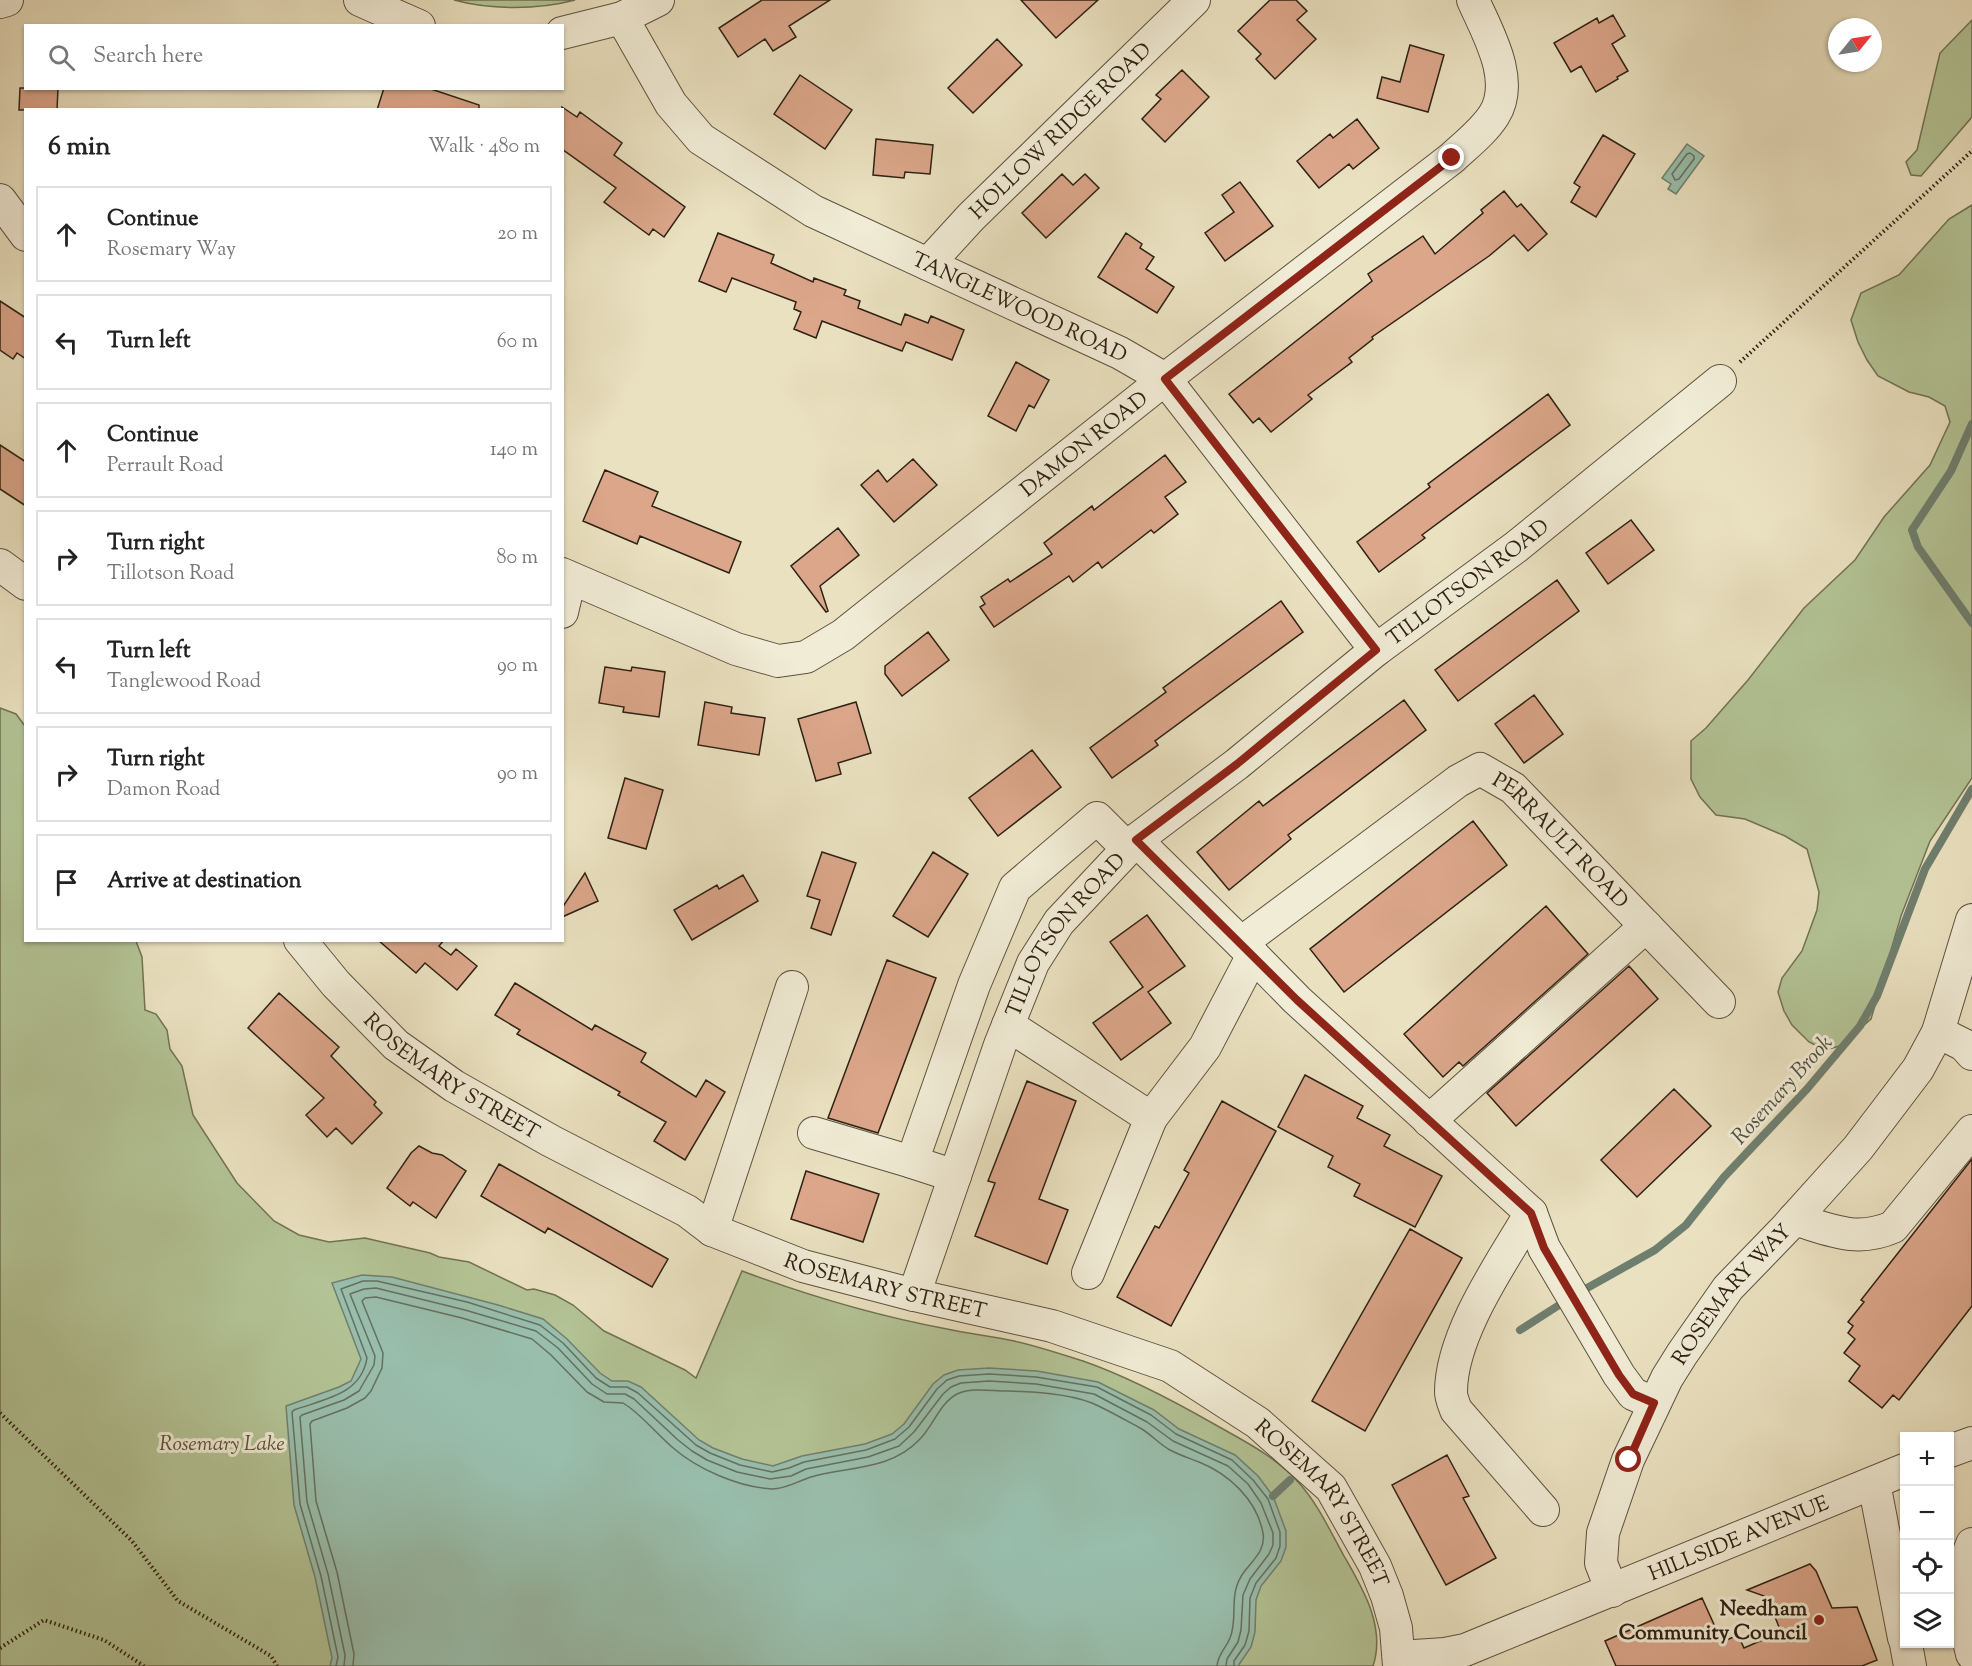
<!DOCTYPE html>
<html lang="en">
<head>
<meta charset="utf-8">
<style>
  :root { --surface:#fff; --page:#f2f2f2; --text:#222; --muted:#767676; --line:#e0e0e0 }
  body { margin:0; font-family:"Sorts Mill Goudy",serif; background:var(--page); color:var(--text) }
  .controls { position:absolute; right:18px; bottom:18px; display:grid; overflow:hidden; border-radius:0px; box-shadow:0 2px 4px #0004 }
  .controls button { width:54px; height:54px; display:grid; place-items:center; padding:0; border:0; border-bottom:2px solid var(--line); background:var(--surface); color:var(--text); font:30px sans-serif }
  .compass { position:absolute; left:1828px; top:18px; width:54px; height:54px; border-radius:50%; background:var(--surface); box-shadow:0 2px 4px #0004; rotate:60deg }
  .stop { position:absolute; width:18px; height:18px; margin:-14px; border:4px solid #8f2418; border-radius:50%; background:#fff }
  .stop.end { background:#8f2418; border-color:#fff; box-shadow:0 2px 6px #0008 }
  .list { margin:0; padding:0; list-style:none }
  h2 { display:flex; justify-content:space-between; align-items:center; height:78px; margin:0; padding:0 24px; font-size:26px }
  h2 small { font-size:20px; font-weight:400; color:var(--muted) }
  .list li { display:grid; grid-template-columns:39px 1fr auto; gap:18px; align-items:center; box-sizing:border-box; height:96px; margin:0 12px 12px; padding:0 12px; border:2px solid var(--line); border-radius:0px }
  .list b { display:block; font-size:22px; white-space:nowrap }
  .list p { margin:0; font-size:20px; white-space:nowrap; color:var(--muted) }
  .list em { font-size:20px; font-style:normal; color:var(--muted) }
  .icon { flex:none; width:33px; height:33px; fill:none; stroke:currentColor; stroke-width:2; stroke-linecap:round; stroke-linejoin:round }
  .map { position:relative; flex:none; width:1972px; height:1666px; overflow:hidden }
  .search { position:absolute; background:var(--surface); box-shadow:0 2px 4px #0004; left:24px; top:24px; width:540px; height:66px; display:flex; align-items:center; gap:15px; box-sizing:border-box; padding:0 21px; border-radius:0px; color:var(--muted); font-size:22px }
  .panel { position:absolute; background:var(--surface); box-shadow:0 2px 4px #0004; left:24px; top:108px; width:540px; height:834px; border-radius:0px }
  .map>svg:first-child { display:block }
</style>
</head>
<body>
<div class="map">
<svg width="1972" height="1666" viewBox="0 0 1972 1666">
  <rect width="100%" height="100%" fill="#eae1c0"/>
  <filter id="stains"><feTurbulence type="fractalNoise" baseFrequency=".00333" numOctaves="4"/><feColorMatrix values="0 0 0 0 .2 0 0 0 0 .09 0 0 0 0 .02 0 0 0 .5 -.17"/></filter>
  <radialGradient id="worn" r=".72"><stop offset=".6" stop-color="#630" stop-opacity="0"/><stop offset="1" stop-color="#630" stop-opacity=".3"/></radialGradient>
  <path fill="#b3c395" stroke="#717254" stroke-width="1.5" d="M454,0h121c-37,10 -84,10 -121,0z
    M1972,20v97l-51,59 -10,-1 -5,-13 11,-12 23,-97z
    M1972,205v573l-42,63 -29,75 -30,103 -31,27 -15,4 -16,-8 -17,-17 -8,-14 -6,-19 4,-14 20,-27 15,-41 2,-18 -12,-43 -22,-13 -40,-17 -29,-4 -16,-18 -9,-18v-38l15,-13 42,-48 56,-72 51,-48 29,-43 46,-52 20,-43 -5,-16 -16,-9 -20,-5 -31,-16 -11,-16 -9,-18 -7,-22 10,-27 38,-18 50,-56z
    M0,708l16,6 9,12 1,214 110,1 6,16 3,53 11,4 11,16 3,19 12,17 11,49 44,68 37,38 25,14 30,7 36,-4 65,15 9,4 30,5 58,28 7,-1 21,6 18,10 31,26 81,39 11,8 46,-107c67,25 135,45 205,58 22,5 45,7 67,12 23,5 47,13 69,20 46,16 89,39 131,63 30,17 61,32 85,59 19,21 31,48 45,73 19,33 42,71 29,110h-1373z"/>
  <path fill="#99beac" stroke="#6f7f6f" stroke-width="1.5" d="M1687,144l17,12 -28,38 -8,-5 3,-5 -9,-6z
    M362,1275l30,2 106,28 45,14 24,20 33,34 12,8h16l13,6 58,53 14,8 29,11 31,7 29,-10 63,-12 27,-10 12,-10 29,-40 11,-9 14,-5 31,-2 48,3 61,11 56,28 25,19 56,26 23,21 15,20 13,35v16l-5,14 -20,25 -5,14 -1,32 -4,15 -13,19h-908l2,-8 -17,-81 -21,-72 -8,-99 53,-19 12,-6 10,-22 -29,-76z"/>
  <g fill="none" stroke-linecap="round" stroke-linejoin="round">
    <path stroke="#647060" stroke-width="1.5" d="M1690,153l4,3v3l-15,20 -4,1 -3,-6 15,-20z
      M336,1666l2,-9 -17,-81 -21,-72 -8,-92 2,-2c30,-11 67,-15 73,-52l-26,-69 22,-8h14l90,21 73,23 23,18 33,35 14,9h17l11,6 58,52 14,8 30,12 32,7 17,-4 15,-6 62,-12 29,-11 14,-12 28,-38 10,-9 12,-4 30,-2 47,3 61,10 54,28 25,19 56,26 21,20 15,19 12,33v14l-4,12 -20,25 -6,15 -1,33 -4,14 -11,16v5
      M344,1666l1,-11 -17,-81 -21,-72 -7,-85 2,-2 42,-15 15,-9 15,-26 1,-9 -25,-62 14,-5 12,-1 89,22 71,21 22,17 34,36 15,10h18l9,5 44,41 14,11 15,9 30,12 33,7 21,-3 15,-7 62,-12 31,-11 15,-14 29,-38 8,-7 10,-4 28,-2 47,3 58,10 53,28 26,19 55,25 20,18 13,19 12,30v12l-4,9 -19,25 -7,16 -2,35 -3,12 -11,17 -1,7
      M353,1666l1,-12 -17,-82 -21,-71 -6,-77 2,-3 35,-13 18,-10 6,-7 11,-23 1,-15 -21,-52 3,-3 11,-1 86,21 70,21 19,16 36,37 17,10 19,1 6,4c16,12 28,27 43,40 25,22 66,40 100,42 14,0 26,-8 39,-12 38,-11 79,-6 109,-38 13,-13 20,-36 37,-45 14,-7 34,-3 50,-3 27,1 59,2 85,12 16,7 33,17 48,25 11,6 19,16 30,22 9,5 19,8 29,12 30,12 58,38 64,71 3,17 -10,27 -19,39 -17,23 -5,44 -14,66 -4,10 -12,16 -13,28"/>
    <path stroke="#6f7f6f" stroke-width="8" d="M1972,424l-21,47 -39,59 6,17 54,76
      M1580,1292l75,-42 31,-25 38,-48 83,-88 53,-63 17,-30 48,-127 47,-80
      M1520,1330l47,-30
      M1273,1496l17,-16"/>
  </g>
  <path fill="#dba68a" stroke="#2f2114" stroke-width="1.5" d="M762,0h68l-41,26 7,11 -23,14 -8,-12 -27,18 -19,-29z
    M1021,0h77l-42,38z
    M1270,0h26l11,11 -10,9 19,19 -41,40 -19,-20 5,-5 -23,-23z
    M1613,15l12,21 -13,8 16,27 -11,6 1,2 -22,13 -15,-26 -10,6 -17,-29 43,-25 2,5z
    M997,39l25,26 -49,48 -25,-25z
    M1410,45l34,10 -16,57 -51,-14 5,-21 18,5z
    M1182,70l27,27 -44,45 -23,-23 19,-20 -5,-4z
    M800,75l52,35 -27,39 -51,-35z
    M20,88h38l-1,22h-38z
    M384,88h44l51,17v5h-102z
    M562,107l15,10 3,-5 42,31 -8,12 71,52 -21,30 -11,-8 -4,6 -45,-33 12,-14 -54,-39z
    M1357,119l22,29 -26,21 -4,-5 -30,24 -22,-27 33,-27 3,4z
    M1603,135l32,19 -39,63 -25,-15 9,-15 -6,-4z
    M876,139l57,6 -3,29 -25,-2 -1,6 -31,-3z
    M1062,174l11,11 12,-11 14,14 -53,50 -24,-25z
    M1240,182l33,44 -48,35 -20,-28 29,-21 -12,-17z
    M1504,191l13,16 4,-3 26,30 -19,17 -14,-16 -25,21 -117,81 1,2 -24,19 3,4 -44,33 4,4 -41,33 -12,-14 -6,5 -24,-29 143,-113 -4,-7 55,-38 12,18 48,-41 -2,-3z
    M718,233l56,22 -3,8 42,19 1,-4 32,12 -2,5 16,6 -2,7 43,17 4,-11 23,9 3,-7 33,14 -12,30 -46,-18 -4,9 -80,-30 -6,17 -22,-9 7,-17 -7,-3 2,-7 -64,-24 -6,14 -27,-11z
    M1126,233l16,11 -2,4 14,9 -8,12 28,18 -17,26 -59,-36z
    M0,301l26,17v41l-9,-6 -4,6 -13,-9z
    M1016,362l33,18 -15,28 -5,-3 -13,26 -28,-15z
    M1548,394l22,31 -148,110 3,3 -46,34 -22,-30 73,-55 -2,-3z
    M0,445l26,17v44l-26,-17z
    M1165,455l21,27 -21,15 13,17 -24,19 -3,-3 -49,38 -4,-6 -25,20 -4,-6 -75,51 -14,-20 5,-3 -4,-7 27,-18 2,3 42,-28 -8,-11 48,-37 2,4z
    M913,459l24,26 -43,37 -33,-37 17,-15 9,12z
    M605,470l53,22 -6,14 89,36 -12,31 -89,-37 -3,8 -54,-23z
    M1631,520l23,30 -46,34 -22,-31z
    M838,528l21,27 -39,31 8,25 -2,1 -35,-46z
    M1557,580l22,31 -121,90 -23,-31z
    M1281,601l22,31 -148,109 3,4 -46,33 -22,-30 76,-56 -3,-4z
    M928,632l21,28 -47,36 -17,-22v-8z
    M605,667l26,4 1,-4 33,5 -6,45 -36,-5 1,-5 -25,-4z
    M1534,695l29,39 -39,29 -29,-39z
    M1404,700l22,30 -138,105 3,4 -62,51 -32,-38 62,-51 4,5z
    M705,702l27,5 -1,6 34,5 -6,37 -61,-10z
    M856,702l15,51 -33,10 3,11 -25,7 -18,-62z
    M1032,750l29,37 -63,49 -29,-38z
    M625,778l38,12 -17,59 -38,-11z
    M1473,821l34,44 -163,127 -34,-43z
    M822,852l34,11 -25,72 -20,-7 9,-28 -13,-4z
    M933,852l35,22 -40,63 -35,-21z
    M585,873l13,28 -36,16v-9z
    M743,875l15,26 -66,39 -18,-30 43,-25 2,4z
    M1546,906l42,48 -125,112 -4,-4 -16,15 -39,-43z
    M1147,915l38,51 -37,26 23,31 -50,37 -28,-37 50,-36 -33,-45z
    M378,940h66l-5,6 12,9 5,-6 21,17 -20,24 -32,-27 -9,10z
    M887,960l49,18 -58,155 -50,-15z
    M1629,966l29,33 -142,127 -29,-33z
    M515,983l77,47 3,-5 51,28 -5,9 55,35 10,-17 19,12 -40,68 -31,-19 12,-19 -48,-27 2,-3 -103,-58 3,-4 -25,-15z
    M279,993l60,54 -8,9 45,46 -2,3 8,8 -30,31 -16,-16 -9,9 -21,-22 18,-17 -76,-70z
    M1305,1075l58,31 -6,12 33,17 -6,11 58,30 -27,51 -61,-31 6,-12 -32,-17 5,-11 -55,-29z
    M1027,1081l49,20 -37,98 29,11 -21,54 -72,-28 20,-53 -7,-2z
    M1674,1089l37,37 -74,71 -36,-37z
    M1222,1101l54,30 -105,195 -54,-29 38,-71 4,2 30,-55 -5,-3z
    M419,1146l13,7 10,2 24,16 -30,47 -23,-16 -3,4 -23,-18 24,-35z
    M1972,1159v147l-73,94 -6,-5 -11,13 -33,-27 11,-15 -16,-13 11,-14 -7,-6 5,-7 -5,-4 16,-20 -3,-2z
    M499,1164l169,95 -16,28 -104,-59 -3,5 -64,-37z
    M806,1171l73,23 -16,48 -72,-23z
    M1410,1229l52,29 -97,173 -53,-30z
    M1447,1455l22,41 -6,2 33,60 -50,27 -54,-100z
    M1810,1564l6,7 16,37 25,-1 20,53 -15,6h-246l-11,-25 97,-43 20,44 16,-7 6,13 37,-16 -14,-35 -20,-7z"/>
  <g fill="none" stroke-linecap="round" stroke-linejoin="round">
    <g stroke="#5e513f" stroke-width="34">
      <g id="minor">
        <path d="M360,0l59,26"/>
        <path d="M0,2l7,-2"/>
        <path id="s1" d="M622,18l49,86 30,35 112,72 307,142 45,26 211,271"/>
        <path d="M562,33l60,-15 36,-18"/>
        <path d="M0,200l26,35"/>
        <path id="s2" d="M928,264l43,-47 223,-217"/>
        <path d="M0,565l26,19"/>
        <path id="s3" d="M562,574l174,75 42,12 28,-4 37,-22 322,-256 287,-221c14,-13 32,-27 42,-43 22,-35 -7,-83 -21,-115"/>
        <path d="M562,612l8,-34"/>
        <path d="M1136,840l105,103"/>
        <path id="s4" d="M300,940l36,44 60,61 58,41 97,55 136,70 25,19 91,36 111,29 138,31 118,40 88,57 73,65 44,78 12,30 9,32 3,38"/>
        <path d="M1008,1025l143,93 -63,155"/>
        <path d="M1938,1032l26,13 8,9"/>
        <path d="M1151,1118l54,-71 48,-92"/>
        <path d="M1429,1121l217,-195"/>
        <path d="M814,1133l98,29"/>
        <path d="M955,1176l-43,-14 62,-177 41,-97 82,-70 31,31"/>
        <path d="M1531,1213l13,35 75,127 14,19 21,9"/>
        <path d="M1794,1219c37,11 62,24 99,8l79,-96"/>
        <path d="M712,1230l80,-243"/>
        <path id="s5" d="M914,1295l86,-250 33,-82 26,-41 77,-82 101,-76 139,-114 140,-103 204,-166"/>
        <path d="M1950,1451l22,-8"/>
        <path d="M1874,1483l30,155"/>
        <path id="s6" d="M1543,1510l-87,-100c-2,-6 -5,-12 -5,-18 0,-58 51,-130 80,-179l-234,-213 -56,-57 217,-162 22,-12 33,19 206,214"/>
        <path d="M1972,1544c-15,34 -9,75 0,110"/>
        <path id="s7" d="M1612,1591l-11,-28 2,-30 25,-73 39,-82 15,-24 46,-66 59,-61 71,-79 60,-79 20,-37 34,-112"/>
        <path d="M1906,1644l4,22"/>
        <path id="s8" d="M1399,1657l46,-3 20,-4 439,-180"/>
      </g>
    </g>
    <path stroke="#2f2114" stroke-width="4" stroke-dasharray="1.5 3" stroke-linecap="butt" d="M1740,362l232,-211
      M0,1413l132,128 46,60 93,55 6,10
      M0,1648l44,-28 60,20 40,26"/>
    <use href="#minor" stroke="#f1ecd6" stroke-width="32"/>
  </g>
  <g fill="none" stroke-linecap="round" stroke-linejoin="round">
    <path stroke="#8f2418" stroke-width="8" d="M1452,158l-287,221 211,271 -139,114 -101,76 161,160 234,213 13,35 75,127 14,19 21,9 -25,57"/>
  </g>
  <circle fill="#8f2418" stroke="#f1ecd6" stroke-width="2" cx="1819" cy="1620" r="6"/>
  <g text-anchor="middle" stroke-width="6" stroke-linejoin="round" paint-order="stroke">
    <g font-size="21" fill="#2f2114" stroke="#f1ecd6">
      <text dy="7" stroke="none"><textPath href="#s2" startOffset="188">HOLLOW RIDGE ROAD</textPath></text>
      <text dy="7" stroke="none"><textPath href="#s1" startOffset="506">TANGLEWOOD ROAD</textPath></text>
      <text dy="7" stroke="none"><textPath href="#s3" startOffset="612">DAMON ROAD</textPath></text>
      <text dy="7" stroke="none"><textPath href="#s5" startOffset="934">TILLOTSON ROAD</textPath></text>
      <text dy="7" stroke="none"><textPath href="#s6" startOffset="1150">PERRAULT ROAD</textPath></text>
      <text dy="7" stroke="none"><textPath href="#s5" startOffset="394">TILLOTSON ROAD</textPath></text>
      <text dy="7" stroke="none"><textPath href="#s4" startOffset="206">ROSEMARY STREET</textPath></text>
      <text dy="7" stroke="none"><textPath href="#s4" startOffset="692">ROSEMARY STREET</textPath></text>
      <text dy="7" stroke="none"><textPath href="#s7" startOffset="334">ROSEMARY WAY</textPath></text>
      <text dy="7" stroke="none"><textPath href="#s4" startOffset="1197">ROSEMARY STREET</textPath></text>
      <text dy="7" stroke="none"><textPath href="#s8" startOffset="362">HILLSIDE AVENUE</textPath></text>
    </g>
    <g font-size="21" font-style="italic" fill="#57523b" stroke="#f1ecd6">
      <text x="222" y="1450">Rosemary Lake</text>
    </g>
    <g font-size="21" font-weight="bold" fill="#2f2114" stroke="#f1ecd6" text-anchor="end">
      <text x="1807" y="1615">Needham<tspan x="1807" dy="24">Community Council</tspan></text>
    </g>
    <g font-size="22" font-style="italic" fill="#4f5042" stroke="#f1ecd6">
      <text transform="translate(1781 1089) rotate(-48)" y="8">Rosemary Brook</text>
    </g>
  </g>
  <rect width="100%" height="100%" filter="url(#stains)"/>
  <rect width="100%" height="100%" fill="url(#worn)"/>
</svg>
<div class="controls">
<button>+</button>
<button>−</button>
<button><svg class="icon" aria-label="locate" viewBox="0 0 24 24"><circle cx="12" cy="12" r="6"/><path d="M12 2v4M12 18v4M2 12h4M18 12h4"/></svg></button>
<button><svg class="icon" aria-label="layers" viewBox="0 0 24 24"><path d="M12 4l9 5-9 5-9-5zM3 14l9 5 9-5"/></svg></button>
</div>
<svg class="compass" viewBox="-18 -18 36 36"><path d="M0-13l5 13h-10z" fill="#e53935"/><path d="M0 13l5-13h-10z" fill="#767676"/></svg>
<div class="stop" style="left:1629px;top:1460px"></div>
<div class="stop end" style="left:1452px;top:158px"></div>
<div class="search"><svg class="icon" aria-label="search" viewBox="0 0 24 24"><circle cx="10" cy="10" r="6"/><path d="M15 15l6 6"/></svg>Search here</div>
<section class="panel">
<h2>6 min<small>Walk · 480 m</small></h2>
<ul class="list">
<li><svg class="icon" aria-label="ahead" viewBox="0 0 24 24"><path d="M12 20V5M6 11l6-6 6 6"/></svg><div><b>Continue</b><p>Rosemary Way</p></div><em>20 m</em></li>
<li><svg class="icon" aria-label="left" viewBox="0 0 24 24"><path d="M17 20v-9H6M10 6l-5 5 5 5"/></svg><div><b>Turn left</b></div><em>60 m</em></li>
<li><svg class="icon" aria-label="ahead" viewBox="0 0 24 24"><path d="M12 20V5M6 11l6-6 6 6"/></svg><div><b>Continue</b><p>Perrault Road</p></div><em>140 m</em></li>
<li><svg class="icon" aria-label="right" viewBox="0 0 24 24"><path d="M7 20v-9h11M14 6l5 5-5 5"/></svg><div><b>Turn right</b><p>Tillotson Road</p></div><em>80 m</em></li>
<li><svg class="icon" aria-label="left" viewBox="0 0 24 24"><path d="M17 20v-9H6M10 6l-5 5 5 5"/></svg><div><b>Turn left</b><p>Tanglewood Road</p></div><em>90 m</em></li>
<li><svg class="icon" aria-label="right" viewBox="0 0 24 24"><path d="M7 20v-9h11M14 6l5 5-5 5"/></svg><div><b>Turn right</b><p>Damon Road</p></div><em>90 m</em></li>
<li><svg class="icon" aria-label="arrive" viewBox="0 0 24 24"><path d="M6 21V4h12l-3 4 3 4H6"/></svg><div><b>Arrive at destination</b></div></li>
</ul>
</section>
</div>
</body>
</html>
